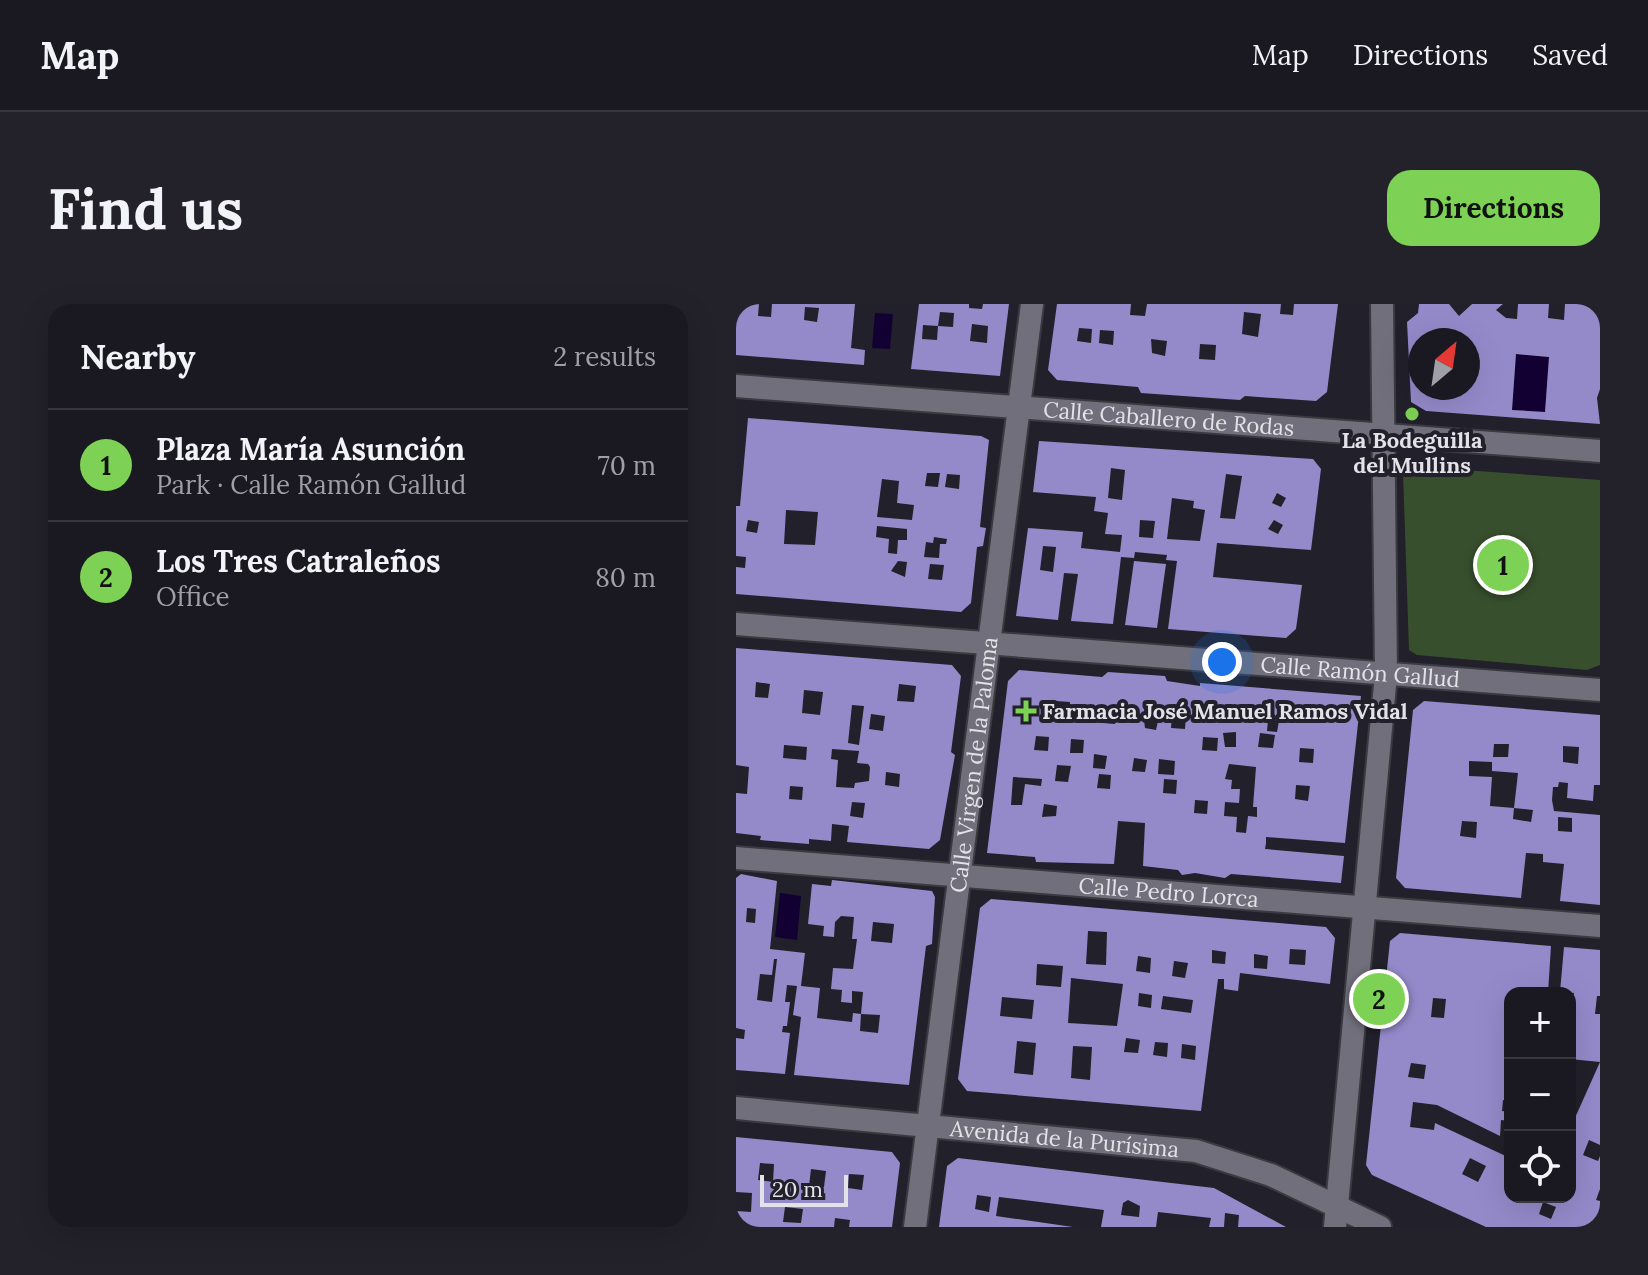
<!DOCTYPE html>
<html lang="en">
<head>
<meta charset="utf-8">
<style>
  :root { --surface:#1a1820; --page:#232129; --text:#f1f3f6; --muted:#9fa0a5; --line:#38373e; --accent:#7dd154 }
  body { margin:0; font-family:Lora,serif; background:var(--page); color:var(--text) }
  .controls { position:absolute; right:24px; bottom:24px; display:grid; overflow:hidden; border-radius:16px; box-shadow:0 8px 32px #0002 }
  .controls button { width:72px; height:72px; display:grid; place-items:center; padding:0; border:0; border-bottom:2px solid var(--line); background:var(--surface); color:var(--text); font:40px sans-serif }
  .compass { position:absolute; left:672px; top:24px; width:72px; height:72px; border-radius:50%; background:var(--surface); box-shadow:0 8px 32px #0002; rotate:29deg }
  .scale { position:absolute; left:24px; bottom:20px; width:88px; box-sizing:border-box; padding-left:8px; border:4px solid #e2e2e8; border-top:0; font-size:22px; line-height:28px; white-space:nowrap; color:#e2e2e8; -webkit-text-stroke:6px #22202a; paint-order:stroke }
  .you { position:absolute; left:486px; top:358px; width:28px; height:28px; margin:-20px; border:6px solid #fff; border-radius:50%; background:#1a73e8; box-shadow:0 0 0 12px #1a73e833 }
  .badge { display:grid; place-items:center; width:52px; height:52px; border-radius:50%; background:var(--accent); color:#111; font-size:26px; font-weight:700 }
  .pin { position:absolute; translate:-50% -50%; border:4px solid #fff; box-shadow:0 2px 8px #0006 }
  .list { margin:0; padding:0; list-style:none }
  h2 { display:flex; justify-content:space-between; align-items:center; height:104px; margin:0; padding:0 32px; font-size:34px }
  h2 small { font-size:26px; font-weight:400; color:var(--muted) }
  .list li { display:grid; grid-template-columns:52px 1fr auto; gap:24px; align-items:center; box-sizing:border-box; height:112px; padding:0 32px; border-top:2px solid var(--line) }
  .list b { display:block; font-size:30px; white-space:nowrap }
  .list p { margin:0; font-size:26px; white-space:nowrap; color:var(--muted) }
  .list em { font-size:26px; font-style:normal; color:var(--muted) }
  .icon { flex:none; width:44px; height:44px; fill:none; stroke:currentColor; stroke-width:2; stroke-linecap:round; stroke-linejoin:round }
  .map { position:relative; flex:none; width:864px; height:923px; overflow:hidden; border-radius:24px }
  header { display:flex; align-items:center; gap:48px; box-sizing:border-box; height:112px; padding:0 40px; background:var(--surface); border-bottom:2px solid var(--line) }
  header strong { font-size:38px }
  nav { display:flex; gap:44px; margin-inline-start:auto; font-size:28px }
  .intro { display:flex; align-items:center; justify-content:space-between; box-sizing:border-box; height:192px; padding:0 48px }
  h1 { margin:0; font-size:56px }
  .button { padding:20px 36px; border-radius:24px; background:var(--accent); color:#111; font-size:28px; font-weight:700 }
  main { display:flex; gap:48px; padding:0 48px }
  aside { flex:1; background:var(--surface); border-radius:24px; box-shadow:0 8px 32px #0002 }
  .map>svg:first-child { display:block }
</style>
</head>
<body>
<header>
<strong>Map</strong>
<nav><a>Map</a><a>Directions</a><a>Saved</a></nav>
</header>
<div class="intro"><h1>Find us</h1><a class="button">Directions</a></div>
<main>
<aside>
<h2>Nearby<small>2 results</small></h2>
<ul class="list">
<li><span class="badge">1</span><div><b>Plaza María Asunción</b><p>Park · Calle Ramón Gallud</p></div><em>70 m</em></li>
<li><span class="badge">2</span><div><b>Los Tres Catraleños</b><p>Office</p></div><em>80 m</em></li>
</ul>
</aside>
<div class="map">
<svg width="864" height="923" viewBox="0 0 864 923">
  <rect width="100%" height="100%" fill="#22202a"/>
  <path fill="#384f2e" d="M674,162l190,14v185l-13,5 -170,-15 -8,-5 -6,-178z"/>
  <path fill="#120033" d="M139,9l18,1 -3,35 -18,-1z
    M780,50l33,3 -4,55 -33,-2z
    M44,589l21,3 -4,44 -22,-3z"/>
  <path fill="#948aca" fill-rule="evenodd" d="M0,0h23l-1,12 13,1 1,-13h83l-4,44 14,2 -1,15 -128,-10zM69,3l14,1 -2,14 -13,-2z
    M183,0h50v4l13,1 1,-5h26l-9,72 -89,-7zM204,8l14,1 -1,14 -15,-1 -1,14 -15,-1 1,-14 15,1zM236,20l16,2 -1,17 -17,-2z
    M321,0h74l-1,11 15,1 2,-12h134l-1,10 13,1 1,-11h44l-11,88 -11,9 -71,-5 -5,4 -99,-7 -3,-6 -81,-7 -9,-10zM508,8l17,2 -3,23 -16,-3zM343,24l13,1 -1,14 -14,-2zM364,26l14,1 -1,14 -14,-2zM415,35l16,2 -2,15 -13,-3zM464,40l16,1 -1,15 -16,-1z
    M683,0h30l10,12 13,-12h31l-7,6 10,8 11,1 1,-15h31l-1,14 16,2 1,-16h35v85l-3,9 3,26 -174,-13 -15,-9 -4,-80 11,-9zM716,32l16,4v48l-11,3 -37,-3v-48h27zM780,50l33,3 -4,55 -33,-2z
    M12,114l233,18 8,4 -9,87 6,1 -3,18 -6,1 -6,56 -10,9 -225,-18v-27l9,1 1,-11 -10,-1v-50h4zM191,169h13l-2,14 -13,-1zM211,170l13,1 -1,14 -14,-2zM146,175l17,2 -2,22 17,2 -2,15 -35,-3zM50,206l32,2 -3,33 -31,-1zM12,216l11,2 -2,11 -11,-2zM141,222l30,3v11h-9l-1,14 -9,-1 1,-14 -13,-2zM198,233l13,2 -1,5h-6l-1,14 -15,-1 2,-15 7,1zM162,257l9,1 -2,15 -14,-6zM194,260l14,1 -2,15 -14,-1z
    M303,137l274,18 8,10 -10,81 -94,-7 -4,34 89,8 -6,44 -10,9 -118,-9 9,-68 -11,-1 1,-5 -32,-3 -1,6 -13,-1 -8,67 -42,-3 7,-47 -14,-1 -6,47 -42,-4 12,-88 55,4 -2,16 39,4 2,-17 -17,-1 3,-21 -14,-2 2,-14 -63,-5zM375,164l14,2 -3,30 -14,-2zM490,170l16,2 -7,43 -15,-1zM541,189l9,5 -5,9 -9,-4zM436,194l22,3 -1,7 12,2 -5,31 -33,-2zM404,216l15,1 -2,17 -14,-1zM538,216l9,5 -5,9 -10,-5zM307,242l13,1 -3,25 -13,-2z
    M398,257l32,3 -9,64 -32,-3z
    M0,344l216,17 9,11 -10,76 4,3 -15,85 -11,9 -82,-7 2,-16 -17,-2 -1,17 -22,-2v5l-49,-4 1,-4 -25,-3v-40l11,1 2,-27 -13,-2zM20,378l14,2 -2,14 -13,-1zM163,380l17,2 -2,16 -17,-1zM68,386l19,2 -3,23 -18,-2zM116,401l12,1 -5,39 -11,-2zM135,410l14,2 -2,15 -14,-2zM48,441l23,2 -1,13 -23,-2zM96,445l27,2 -2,12 11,1 2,3 -1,14 -14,2 -1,5 -18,-1 2,-27 -7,-1zM150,468l14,2 -1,13 -14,-2zM54,482l13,1 -1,13 -13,-1zM116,498l13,1 -2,15 -13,-2z
    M283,366l83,7 6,-5 57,4 2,5 33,5v-3l161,13 -16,147 -79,-6v6l-1,6 79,7 -3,27 -110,-9 -6,4 -30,-5 -13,2 -4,-5 -35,-4 2,-43 -27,-2 -4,43 -78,-2 -1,-5 -48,-4 21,-172zM320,397l14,1 -1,15 -15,-2zM369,406l9,1 3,5 -2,8 -12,-1zM436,411h14l-1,14 -14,-1zM413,412l9,5 -2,9 -11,-2 -1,-8zM532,416l11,1 -2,11 -10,-1zM500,428v15h-11l-2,-14zM524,429l15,2 -2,13 -15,-1zM300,432l13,1 -1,14 -14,-1zM467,433l15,1 -1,13 -15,-1zM335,435l13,1 -1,13h-13zM564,444l14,1 -1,14 -14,-1zM358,450l13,2 -2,13 -12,-1zM398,454l13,2 -2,12 -13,-1zM423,455l16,2 -1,14 -16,-1zM493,460l27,3 -3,40h4v10l-9,-1 -2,17 -10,-1 1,-15 -13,-1 1,-14 14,1 1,-14h-9l1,-9 -7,-1zM321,461l14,1 -3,16 -13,-1zM363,470l12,1 -1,14 -13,-1zM277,473l29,2 -1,7 -16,-2 -3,21h-11zM428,475l13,1 -1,14 -13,-1zM560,481l14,1 -2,15 -13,-2zM459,496l13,1 -1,13 -13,-1zM308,500l13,2 -1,10 -14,1z
    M688,397l176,14v70h-6l-1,16 -26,-3 1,-15 -9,-1 -1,5h-5l-1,13 2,11 46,4v90l-40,-4 4,-37 -21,-2v-8l-17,-1 -5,45 -116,-10 -9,-10 17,-168zM758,440h15l-1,13h-15zM827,442l16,1 -1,17 -15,-2zM733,457l23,1v9l26,2 -4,35 -24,-2 2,-29 -23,-1zM778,504l19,2 -2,12 -18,-3zM822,513l14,1v14l-14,-1zM726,517l15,1 -1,16 -16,-2z
    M5,570l36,7 -7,68 35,4 -4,33 19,2 -3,30 35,4 1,-9 8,1 -1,17 18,2 2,-18 -19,-1 2,-22 -11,-1v12l-11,-1 1,-12 -11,-1 2,-21 20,1 4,-30h-5l2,-22 -13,-1 -6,6 -1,15 -11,-1 1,-10 -16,-2 4,-40 19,2 1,-6 100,11 3,6 -3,47 -6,2 -17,139 -115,-10 7,-58 -8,-2 4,-29 -10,-1 -2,17h5l-3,24h-4l-1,6 8,1 -5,41 -49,-4v-32l8,1 1,-9 -9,-2v-150zM11,604l9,1 -1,14 -9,-1zM137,618l21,2 -2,19 -21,-2zM38,655h3l-5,43 -15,-2 3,-26 12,1z
    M255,595l335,28 9,11 -5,46 -90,-11 -2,18 -14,-2v-10h-6l-17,132 -234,-20 -9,-12 22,-171zM352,627l19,1 -1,33 -20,-1zM554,645l16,1 -1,15 -16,-1zM476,646l14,2 -1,12 -13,-1zM518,650l14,2 -1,13 -13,-1zM402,652l13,2 -1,15 -14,-2zM438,657l14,2 -3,15 -13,-2zM301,660l26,2 -2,21 -25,-2zM335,674l52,6 -6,42 -49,-3zM403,689l13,2 -1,13 -13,-2zM427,692l30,4 -2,13 -30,-4zM266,693l32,3 -2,19 -32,-3zM390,734l14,2 -2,13 -14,-1zM281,737l19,2 -3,32 -19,-2zM419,738l13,1 -1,14 -14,-2zM446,740l14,2 -1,14 -14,-2zM337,742l19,1 -2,33 -19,-2z
    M664,629l151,13 -3,47h-38v76l-5,-1 -1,12 6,1v20l-7,-1 -1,11 8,1v9l-9,-1 -1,16 -63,-31 -24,-3 -3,25 24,3 1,-7 75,35 -3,38 15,6 2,-5h46v-68l30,-67v83l-11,-5 -6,15 15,6 2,-5v33l-4,11 4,1v26h-114l-114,-52 -6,-10 24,-224zM697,694l13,1 -2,19 -13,-1zM675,759l15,2 -2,14 -16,-2zM734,854l16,8 -8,16 -16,-8zM807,898l13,5 -5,12 -12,-5z
    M828,643l36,3v46h-3l-2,18h5v48l-30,-3v-45l4,-21 -14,-1z
    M0,833l156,15 8,11 -8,64h-43l1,-7 -15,-2 -1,9h-98v-16l15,1 1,-19 -16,-1zM24,859l14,1 -1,18 -15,-2zM75,865l15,2 -2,16 -15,-1zM113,870l15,1 -2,15 -14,-2zM49,903l18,2 -2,14 -18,-1z
    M222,854l256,30 72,39h-48l1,-12 -14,-2 -1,14h-15l2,-9 -53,-6 -2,15h-55l3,-17 -105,-13 -3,19 77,11h-134l8,-61zM241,891l14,2 -2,15 -14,-3zM392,896l12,6 -1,11 -18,-2 2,-12z"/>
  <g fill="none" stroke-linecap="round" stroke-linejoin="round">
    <g stroke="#3a3a41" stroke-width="26">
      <g id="minor">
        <path id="s1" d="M0,82l864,65"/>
        <path id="s2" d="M0,320l864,66"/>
        <path id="s3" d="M0,554l864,68"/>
        <path id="s4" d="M179,923l117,-923"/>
        <path d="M599,923l51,-553 -4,-370"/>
      </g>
    </g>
    <g stroke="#3a3a41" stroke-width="26">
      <g id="tertiary">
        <path id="s5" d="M0,804l460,43 75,24 109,52"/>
      </g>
    </g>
    <use href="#minor" stroke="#716f7b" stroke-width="22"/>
    <use href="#tertiary" stroke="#716f7b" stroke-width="22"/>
  </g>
  <g fill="#7dd154" stroke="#22202a" stroke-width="3">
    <circle cx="676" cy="110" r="8"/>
    <path d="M286 395h8v8h8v8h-8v8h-8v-8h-8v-8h8z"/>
  </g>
  <g text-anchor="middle" stroke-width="8" stroke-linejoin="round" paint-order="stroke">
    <g font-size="22" fill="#e2e2e8" stroke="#22202a">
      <text dy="8" stroke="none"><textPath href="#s1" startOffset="434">Calle Caballero de Rodas</textPath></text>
      <text dy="8" stroke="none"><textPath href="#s2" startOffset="626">Calle Ramón Gallud</textPath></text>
      <text dy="8" stroke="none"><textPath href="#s4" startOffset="466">Calle Virgen de la Paloma</textPath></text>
      <text dy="8" stroke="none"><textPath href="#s3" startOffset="434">Calle Pedro Lorca</textPath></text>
      <text dy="8" stroke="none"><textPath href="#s5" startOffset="330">Avenida de la Purísima</textPath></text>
    </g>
    <g font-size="22" font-weight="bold" fill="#e2e2e8" stroke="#22202a">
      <text x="676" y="144">La Bodeguilla<tspan x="676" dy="25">del Mullins</tspan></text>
      <text x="306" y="415" text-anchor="start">Farmacia José Manuel Ramos Vidal</text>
    </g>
  </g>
</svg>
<div class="controls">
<button>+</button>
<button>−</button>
<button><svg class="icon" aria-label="locate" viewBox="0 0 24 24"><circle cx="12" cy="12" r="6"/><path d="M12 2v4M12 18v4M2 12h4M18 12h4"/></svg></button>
</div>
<svg class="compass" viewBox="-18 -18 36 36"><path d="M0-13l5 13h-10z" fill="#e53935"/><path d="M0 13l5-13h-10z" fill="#9fa0a5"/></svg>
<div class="scale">20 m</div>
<div class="you"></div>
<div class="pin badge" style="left:767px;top:261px">1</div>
<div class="pin badge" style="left:643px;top:695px">2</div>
</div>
</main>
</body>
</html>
